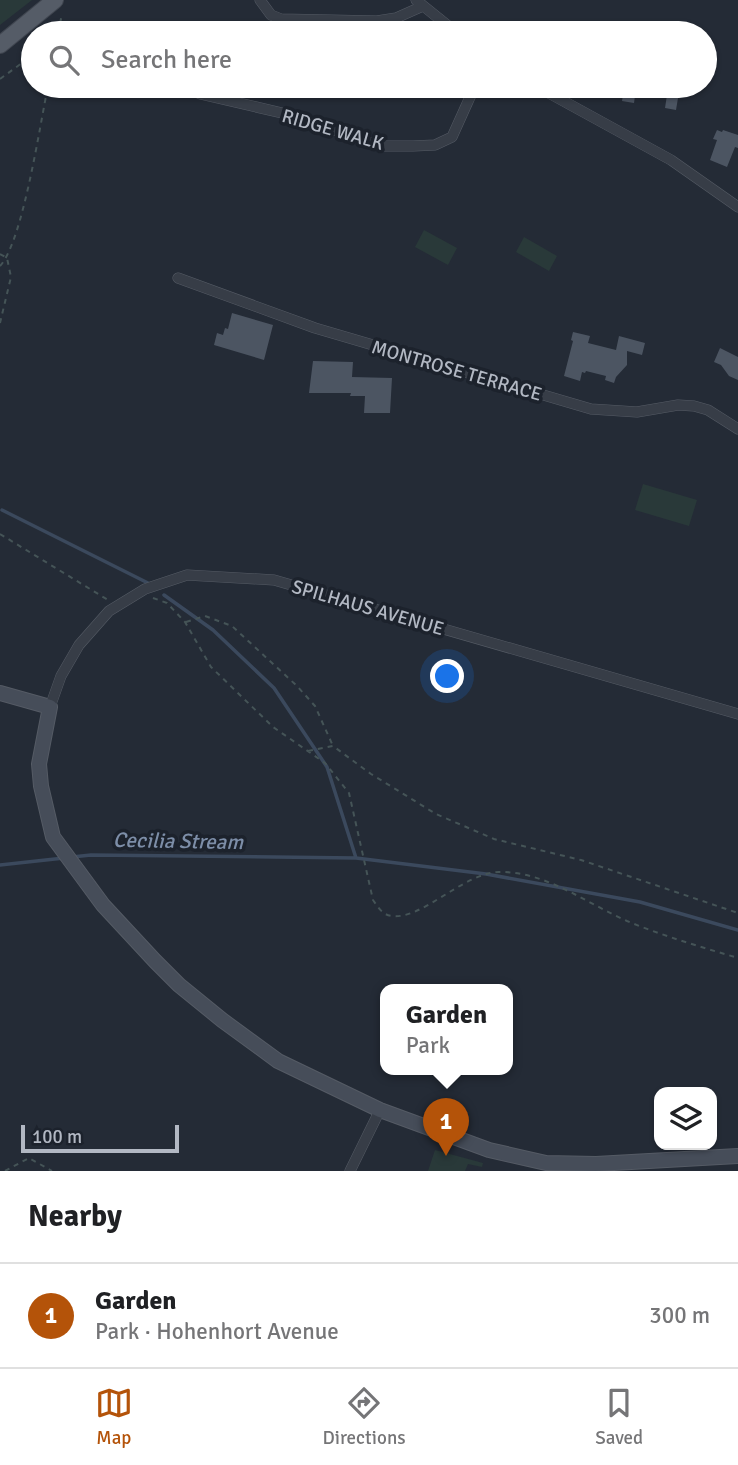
<!DOCTYPE html>
<html lang="en">
<head>
<meta charset="utf-8">
<style>
  :root { --surface:#fff; --page:#f6f6f6; --text:#202124; --muted:#757577; --line:#e0e0e0; --accent:#b45309 }
  body { margin:0; font-family:Signika,sans-serif; background:var(--page); color:var(--text) }
  .controls { position:absolute; right:21px; bottom:21px; display:grid; overflow:hidden; border-radius:14px; box-shadow:0 2px 5px #0004 }
  .controls button { width:63px; height:63px; display:grid; place-items:center; padding:0; border:0; border-bottom:2px solid var(--line); background:var(--surface); color:var(--text); font:35px sans-serif }
  .scale { position:absolute; left:21px; bottom:18px; width:158px; box-sizing:border-box; padding-left:7px; border:4px solid #b2b8c3; border-top:0; font-size:19px; line-height:24px; white-space:nowrap; color:#b2b8c3; -webkit-text-stroke:5px #1c222c; paint-order:stroke }
  .you { position:absolute; left:448px; top:677px; width:24px; height:24px; margin:-18px; border:5px solid #fff; border-radius:50%; background:#1a73e8; box-shadow:0 0 0 10px #1a73e833 }
  .badge { display:grid; place-items:center; width:46px; height:46px; border-radius:50%; background:var(--accent); color:#fff; font-size:23px; font-weight:700 }
  .pin { position:absolute; translate:-50% -58px; filter:drop-shadow(0 2px 4px #0008) }
  .pin::after { content:''; position:absolute; top:37px; width:24px; height:21px; background:inherit; clip-path:polygon(0 0,100% 0,50% 100%) }
  .popup { position:absolute; left:380px; top:984px; width:133px; height:91px; box-sizing:border-box; display:grid; place-content:center; border-radius:14px; background:var(--surface); filter:drop-shadow(0 2px 5px #0005); font-size:23px; white-space:nowrap; color:var(--muted) }
  .popup b { font-size:26px; color:var(--text) }
  .popup::after { content:''; position:absolute; left:50%; top:100%; margin-left:-14px; border:14px solid transparent; border-top-color:var(--surface) }
  .list { margin:0; padding:0; list-style:none }
  h2 { display:flex; justify-content:space-between; align-items:center; height:91px; margin:0; padding:0 28px; font-size:30px }
  h2 small { font-size:23px; font-weight:400; color:var(--muted) }
  .list li { display:grid; grid-template-columns:46px 1fr auto; gap:21px; align-items:center; box-sizing:border-box; height:105px; padding:0 28px; border-top:2px solid var(--line) }
  .list b { display:block; font-size:26px; white-space:nowrap }
  .list p { margin:0; font-size:23px; white-space:nowrap; color:var(--muted) }
  .list em { font-size:23px; font-style:normal; color:var(--muted) }
  .icon { flex:none; width:38px; height:38px; fill:none; stroke:currentColor; stroke-width:2; stroke-linecap:round; stroke-linejoin:round }
  .map { position:relative; flex:none; width:738px; height:1171px; overflow:hidden }
  .search { position:absolute; background:var(--surface); box-shadow:0 2px 5px #0004; left:21px; right:21px; top:21px; height:77px; display:flex; align-items:center; gap:18px; box-sizing:border-box; padding:0 24px; border-radius:38px; color:var(--muted); font-size:26px }
  .sheet { height:196px; background:var(--surface) }
  nav { display:flex; justify-content:space-around; align-items:center; box-sizing:border-box; height:98px; border-top:2px solid var(--line); background:var(--surface); font-size:19px; color:var(--muted) }
  nav a { display:grid; justify-items:center; gap:4px }
  nav .on { color:var(--accent) }
  .map>svg:first-child { display:block }
</style>
</head>
<body>
<div class="map">
<svg width="738" height="1171" viewBox="0 0 738 1171">
  <rect width="100%" height="100%" fill="#242b36"/>
  <path fill="#293939" d="M0,0h32l-32,25z
    M424,230l33,18 -9,17 -33,-18z
    M524,237l33,19 -8,15 -33,-19z
    M643,484l54,16 -8,26 -54,-16z
    M435,1150l48,13 -1,4 -14,-3 -3,7h-37z"/>
  <g fill="none" stroke-linecap="round" stroke-linejoin="round">
    <path stroke="#3b495d" stroke-width="3.5" d="M2,510l146,73
      M164,595l49,35 61,58 53,79 29,91 130,16 154,28 98,28
      M72,857l19,-2 265,3
      M0,865l64,-7"/>
  </g>
  <path fill="#4c5562" d="M641,86h39l-4,24 -11,-2 2,-13 -26,-4z
    M624,88l12,1 -2,14 -12,-2z
    M717,130l5,2 1,-2 15,5v13l-3,-1 -8,20 -17,-7 7,-20 -4,-1z
    M232,313l41,12 -9,35 -50,-15 3,-12 6,2 2,-7 3,1z
    M573,332l17,4 -2,7 28,7 3,-14 26,7 -3,12 -15,-4v14l-11,12 -2,6 -9,-3 1,-4 -20,-5 -1,2 -3,-1 -2,9 -16,-5 9,-35 -2,-1z
    M720,348l18,9v23l-9,-4 -8,-11 -7,-3z
    M313,361l40,1 -1,15 40,1 -2,35h-26l1,-17h-15l1,-3h-42z"/>
  <g fill="none" stroke-linecap="round" stroke-linejoin="round">
    <g stroke="#555b65" stroke-width="11">
      <path id="street" d="M260,0l11,15 10,4 96,2 19,-3 27,-12
        M416,0l41,33
        M536,86l135,74 67,47
        M200,94l95,22 84,30h34l22,-1 17,-8 23,-51
        M178,278l137,50 276,81 46,3 41,-7 16,1 14,4 30,19
        M50,707l11,-31 18,-31 30,-34 36,-22 42,-14 87,5 464,134
        M350,1171l30,-61"/>
    </g>
    <g stroke="#555b65" stroke-width="16">
      <path id="secondary" d="M0,693l50,14 -11,57 2,22 12,51 50,68 52,56 24,24 43,35 56,41 102,49 109,40 57,13 50,1 142,-8"/>
    </g>
    <g stroke="#404650" stroke-width="18">
      <path id="primary" d="M0,45l55,-45"/>
    </g>
    <path stroke="#455457" stroke-width="2" stroke-dasharray="5 5" stroke-linecap="butt" d="M58,33l4,-19
      M0,79l33,-24
      M0,254l7,4 4,19 -11,46
      M0,266c23,-25 40,-142 48,-180
      M0,534l108,66
      M153,598l14,5 18,19 26,45 62,60 52,36 24,30 24,107c5,7 9,15 19,16 30,4 71,-43 107,-44 46,-1 87,31 128,49 36,15 74,26 111,37
      M186,622l19,-6 27,10 65,60 18,20 18,40
      M308,751l25,-5 38,28 65,40 58,25 87,21 157,53
      M5,1171l24,-13 23,13"/>
    <use href="#street" stroke="#373d47" stroke-width="10"/>
    <use href="#secondary" stroke="#464d59" stroke-width="14"/>
    <use href="#primary" stroke="#555c67" stroke-width="16"/>
  </g>
  <g text-anchor="middle" stroke-width="7" stroke-linejoin="round" paint-order="stroke">
    <g font-size="19" fill="#b2b8c3" stroke="#1c222c">
      <text transform="translate(333 129) rotate(16)" y="7">RIDGE WALK</text>
      <text transform="translate(457 370) rotate(16)" y="7">MONTROSE TERRACE</text>
      <text transform="translate(368 607) rotate(16)" y="7">SPILHAUS AVENUE</text>
    </g>
    <g font-size="21" font-style="italic" fill="#7d8ea8" stroke="#1c222c">
      <text transform="translate(178 841) rotate(1)" y="7">Cecilia Stream</text>
    </g>
  </g>
</svg>
<div class="controls">
<button><svg class="icon" aria-label="layers" viewBox="0 0 24 24"><path d="M12 4l9 5-9 5-9-5zM3 14l9 5 9-5"/></svg></button>
</div>
<div class="scale">100 m</div>
<div class="you"></div>
<div class="pin badge" style="left:446px;top:1156px">1</div>
<div class="popup"><b>Garden</b>Park</div>
<div class="search"><svg class="icon" aria-label="search" viewBox="0 0 24 24"><circle cx="10" cy="10" r="6"/><path d="M15 15l6 6"/></svg>Search here</div>
</div>
<section class="sheet">
<h2>Nearby<small></small></h2>
<ul class="list">
<li><span class="badge">1</span><div><b>Garden</b><p>Park · Hohenhort Avenue</p></div><em>300 m</em></li>
</ul>
</section>
<nav>
<a class="on"><svg class="icon" aria-label="map" viewBox="0 0 24 24"><path d="M3 6l6-2 6 2 6-2v14l-6 2-6-2-6 2zM9 4v14M15 6v14"/></svg>Map</a>
<a><svg class="icon" aria-label="directions" viewBox="0 0 24 24"><path d="M12 3l9 9-9 9-9-9zM9 14v-3h6M13 9l2 2-2 2"/></svg>Directions</a>
<a><svg class="icon" aria-label="saved" viewBox="0 0 24 24"><path d="M7 4h10v16l-5-4-5 4z"/></svg>Saved</a>
</nav>
</body>
</html>
